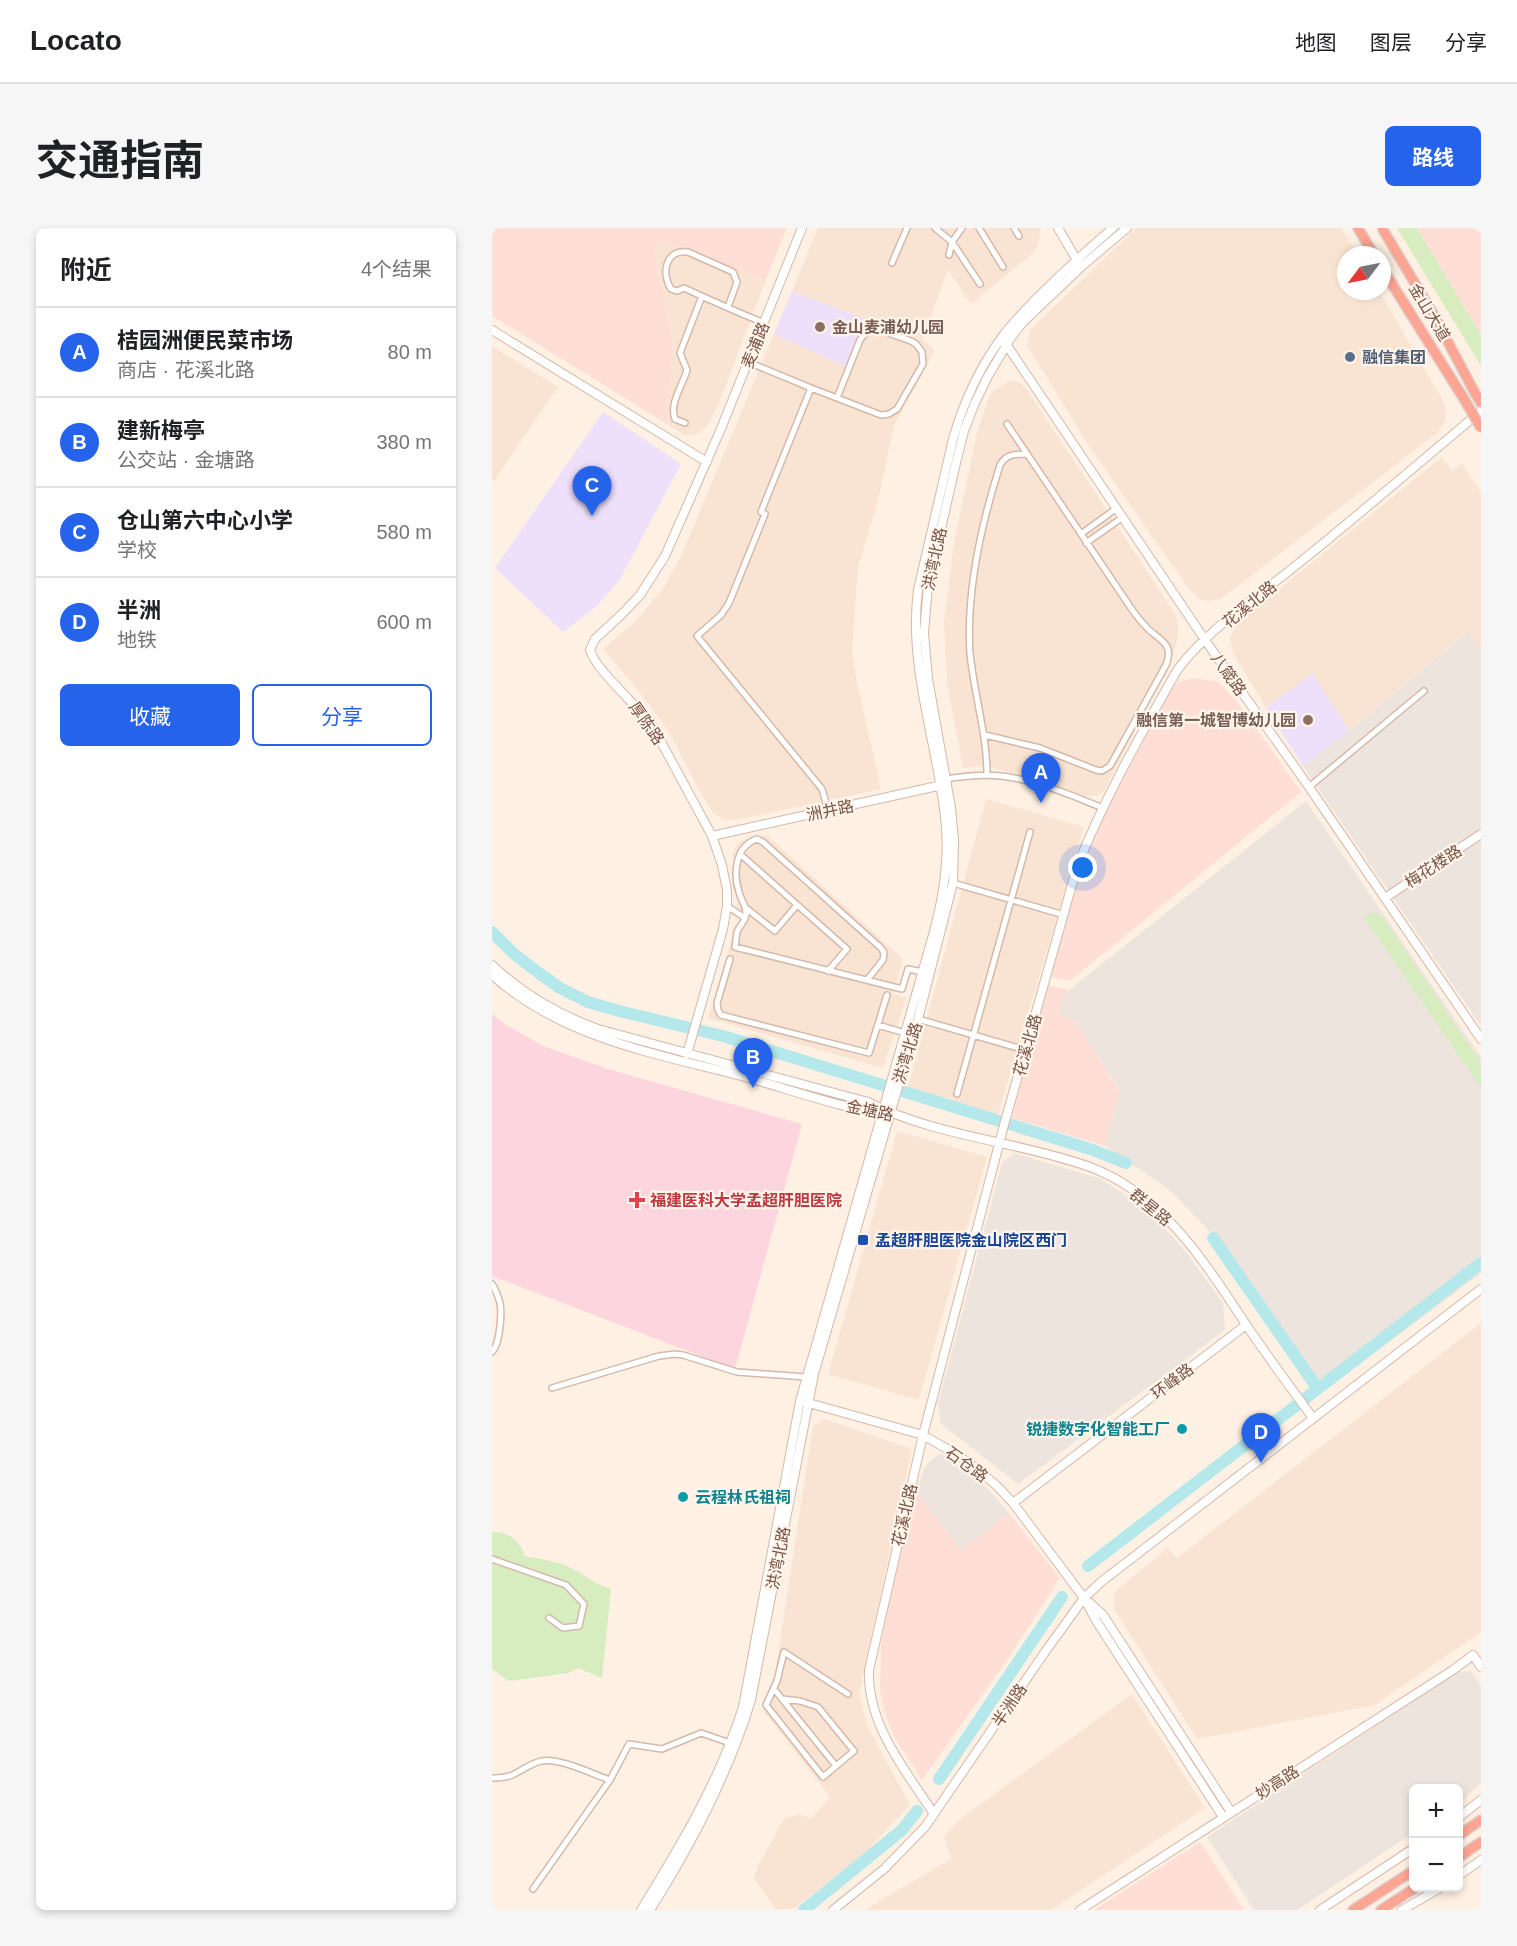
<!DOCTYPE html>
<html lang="zh">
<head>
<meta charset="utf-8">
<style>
  :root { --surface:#fff; --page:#f6f6f6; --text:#202124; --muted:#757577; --line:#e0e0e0; --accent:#2563eb }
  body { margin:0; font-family:Helvetica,"Noto Sans SC",sans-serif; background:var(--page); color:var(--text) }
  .controls { position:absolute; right:18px; bottom:18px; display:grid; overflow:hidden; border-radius:9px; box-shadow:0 3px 9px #0003 }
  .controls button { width:54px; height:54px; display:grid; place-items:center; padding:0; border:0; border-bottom:2px solid var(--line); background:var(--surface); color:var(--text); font:30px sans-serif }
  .compass { position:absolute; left:845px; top:18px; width:54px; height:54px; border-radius:50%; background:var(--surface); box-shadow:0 3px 9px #0003; rotate:238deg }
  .you { position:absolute; left:591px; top:640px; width:21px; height:21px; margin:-15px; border:4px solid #fff; border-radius:50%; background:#1a73e8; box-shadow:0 0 0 9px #1a73e833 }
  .badge { display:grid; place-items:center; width:39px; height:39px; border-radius:50%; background:var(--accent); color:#fff; font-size:20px; font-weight:700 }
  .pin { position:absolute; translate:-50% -50px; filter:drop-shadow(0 2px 3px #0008) }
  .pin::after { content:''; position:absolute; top:32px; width:21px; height:18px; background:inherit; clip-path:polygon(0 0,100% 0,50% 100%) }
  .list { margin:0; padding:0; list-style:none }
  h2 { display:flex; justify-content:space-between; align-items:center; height:78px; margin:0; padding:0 24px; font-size:26px }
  h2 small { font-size:20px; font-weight:400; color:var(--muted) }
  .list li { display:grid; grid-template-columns:39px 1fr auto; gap:18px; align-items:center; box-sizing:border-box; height:90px; padding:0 24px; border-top:2px solid var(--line) }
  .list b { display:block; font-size:22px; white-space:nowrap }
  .list p { margin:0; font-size:20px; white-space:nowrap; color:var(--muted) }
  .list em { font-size:20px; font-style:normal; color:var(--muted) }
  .actions { display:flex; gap:12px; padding:18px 24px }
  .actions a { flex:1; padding:14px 0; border:2px solid var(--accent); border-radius:9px; text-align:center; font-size:21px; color:var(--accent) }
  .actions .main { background:var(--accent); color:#fff }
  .map { position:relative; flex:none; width:989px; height:1682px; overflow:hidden; border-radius:9px }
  header { display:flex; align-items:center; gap:36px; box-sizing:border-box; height:84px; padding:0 30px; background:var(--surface); border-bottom:2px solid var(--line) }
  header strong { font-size:28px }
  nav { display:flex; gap:33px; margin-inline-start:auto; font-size:21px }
  .intro { display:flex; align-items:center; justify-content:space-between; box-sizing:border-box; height:144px; padding:0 36px }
  h1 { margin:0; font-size:42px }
  .button { padding:15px 27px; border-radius:9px; background:var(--accent); color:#fff; font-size:21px; font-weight:700 }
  main { display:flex; gap:36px; padding:0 36px }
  aside { flex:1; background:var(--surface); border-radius:9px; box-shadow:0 3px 9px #0003 }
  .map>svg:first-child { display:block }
</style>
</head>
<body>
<header>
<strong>Locato</strong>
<nav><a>地图</a><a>图层</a><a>分享</a></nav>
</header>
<div class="intro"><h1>交通指南</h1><a class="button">路线</a></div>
<main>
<aside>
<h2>附近<small>4个结果</small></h2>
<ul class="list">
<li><span class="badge">A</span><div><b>桔园洲便民菜市场</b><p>商店 · 花溪北路</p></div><em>80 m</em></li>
<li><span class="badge">B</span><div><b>建新梅亭</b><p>公交站 · 金塘路</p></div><em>380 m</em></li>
<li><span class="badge">C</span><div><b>仓山第六中心小学</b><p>学校</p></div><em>580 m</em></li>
<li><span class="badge">D</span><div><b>半洲</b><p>地铁</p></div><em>600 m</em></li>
</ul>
<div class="actions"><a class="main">收藏</a><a>分享</a></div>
</aside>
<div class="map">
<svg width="989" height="1682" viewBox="0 0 989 1682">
  <rect width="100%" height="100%" fill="#fef1e3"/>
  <path fill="#f9e4d3" d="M326,0h223l-3,17 -5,8 -62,51 -23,-34 -26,70 13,10 -41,76 -16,75 -20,66 -6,85 4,25 25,112 -144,31h-11l-13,-7 -15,-25 -29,-56 -28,-38 -38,-45 35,-30 27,-34 16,-29 93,-222 73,33 17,-48 -72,-28z
    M644,0h205l17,27h-12v36h33l62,106 5,13 -1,12 -8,11 -216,166 -11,2 -9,-1 -13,-12 -101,-145 -60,-98 3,-15z
    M167,12l107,40 -48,126 -11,20 -8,7 -7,2h-9l-16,-11 6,-80 -18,-92z
    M0,118l66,41 -66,97z
    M521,152l9,4 6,7 148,224 2,10v12l-6,22 -68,132 -8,5h-15l-31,-13 -58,-15 -9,-2 -20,2 -16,-84 -3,-61 10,-80 23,-110 11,-33 6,-10 14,-8z
    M950,229l10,14 10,-8 19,30v159l-14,-21 -118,100 -36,-57 -47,34 -33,-55 -3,-14 5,-14z
    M494,571l98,28 -86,287 -90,-26z
    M275,607l136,124 -10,35 13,4 -23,70 -175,-50 21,-69 4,-20 6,-7v-15l-2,-1 -5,-51 4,-9 6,-6z
    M405,903l90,26 -68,243 -91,-26z
    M989,1095v309l-106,73 -178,34 -83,-130v-17l54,-44 9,10z
    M333,1191l87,30 -53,245 9,33 42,78 -45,48 -70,55 -18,2 -23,-31 4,-14 26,-46 15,-5 12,5 19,-22 -67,-87 12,-37 38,-247z
    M640,1466l73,114 -154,102h-184l12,-9 72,-42 -7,-21 3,-5 13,-14z"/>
  <path fill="#ffded6" d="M0,0h295l-21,52 -107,-40 -4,12 18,92 -6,80 -175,-108z
    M925,0h64v107z
    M702,450l25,4 20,22 62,88 -230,188 -22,-3 35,-115 23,-52 63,-118 9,-11z
    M555,757l22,5 -6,5 12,26 45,71 -15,54 -93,-28z
    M423,1262l46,60 48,-37 51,65 -55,85 -83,117 -29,-45 -9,-24 -4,-21 1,-45 4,-23z
    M708,1614l44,68h-150z"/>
  <path fill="#ede4de" d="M976,403l13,21v374l-178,-260 46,-35z
    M814,573l175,256v216l-153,115 -8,-3 -106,-149 -43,-45 -66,-45 15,-55 -45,-70 -16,-7 4,-19z
    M522,925l87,26 48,32 37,41 37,51 2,27 -207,154 -77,-60 -3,-21 64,-240z
    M447,1226l7,2 26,18 17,16 20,23 -48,38 -46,-61 12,-26z
    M979,1443l10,15v97l-22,21 -1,-16h-44l-1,45 -116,77h-43l-47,-73 251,-165z"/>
  <path fill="#eedffb" d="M300,63l73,28 -18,48 -73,-33z
    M111,184l78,52 -61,115 -23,27 -34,26 -68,-64z
    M821,445l36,58 -46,35 -37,-58z"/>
  <path fill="#fdd5de" d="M0,786l13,10 38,22 65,23 194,55 -67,245 -243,-93z"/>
  <path fill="#d7edc0" d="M905,0h20l64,107v31z
    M878,685h6l6,3 99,147v25l-117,-171z
    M0,1304c18,0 27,8 33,24 17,3 37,6 52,15 14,8 18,13 34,18l-9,89 -24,-10 -9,5 -60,8 -17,-12z"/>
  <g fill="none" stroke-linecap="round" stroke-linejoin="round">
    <path stroke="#b5e8ea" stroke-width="12" d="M0,704l22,22 25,19 21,15 28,14 31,9 104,25 367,113 36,14
      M721,1010l105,151
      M596,1338l393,-303
      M447,1551l123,-182
      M312,1682l98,-80 15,-19"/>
    <g stroke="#d3b9aa" stroke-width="8">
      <path id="street" d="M443,0l17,14 28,42
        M487,0l24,39
        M522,0l5,8
        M457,27l3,-13 10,-14
        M400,35l15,-35
        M236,79l9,-25 -4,-10 -45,-20c-23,-3 -27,22 -17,37l6,2 7,-3c26,12 53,24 80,35
        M256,134l63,26 -50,124 4,2 -36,89 -8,12 -24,21 125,153 6,21
        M319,160l70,27 8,-1 8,-5 26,-45 -1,-12 -6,-8 -5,-3 -34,-12 -10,2 -7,9 -23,58
        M193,195l-10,-4c-6,-16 8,-34 12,-49l-7,-17 22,-57
        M589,306l36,-26
        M594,315l37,-26
        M493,507l55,13 56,22 6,1 8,-5 56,-101c8,-20 -4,-24 -17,-35 -6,-6 -11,-12 -16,-19l-126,-187
        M495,547c0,-42 -13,-80 -17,-122 -4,-60 12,-131 30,-188 6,-11 15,-11 27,-11
        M454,551c18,-3 37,-5 55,-3 36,4 69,19 102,32
        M817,559l115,-96
        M248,626l107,95 -19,22
        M461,655l111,32
        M235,678l18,12
        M254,680l29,23 22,-26
        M238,731l-13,44 1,7 3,5 148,38 18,-58
        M375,752l16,-20 1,-7 -3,-5 -118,-106 -6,-3c-22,7 -24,35 -18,53 2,9 8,14 7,23 -1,7 -7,11 -9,17 -1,5 -1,10 -2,15l167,42 6,-20 15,3
        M426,791l107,31
        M386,797l27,8
        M465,866l73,-262
        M0,1056c4,6 6,12 8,19 2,11 0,41 -8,49
        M60,1160l107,-32 16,-2 8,1 54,17 69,5
        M0,1331l74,26 18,19 -5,22 -16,2 -14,-10
        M282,1461l8,10 54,67 18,-15 -36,-44 -18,-6 -18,-2
        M344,1538l-13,11 -57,-72 11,-24 7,-29 64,42
        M0,1550c25,1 28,-11 49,-17 17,-4 51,13 69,19
        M41,1661l77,-109 19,-36 33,5 39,-16 32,11"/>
    </g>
    <g stroke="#d6b8a8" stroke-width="10">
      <path id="secondary" d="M566,0l21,36
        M0,102l215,132
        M512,113l201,299 104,147 172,252
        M220,608l230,-51
        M893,670l96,-64
        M0,737c31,29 67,50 106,64l270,73c69,35 150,39 222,65 73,27 116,97 157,159 21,31 43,61 66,92
        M0,747c72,64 163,78 253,102 46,13 94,30 142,38
        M195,826l36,-125 4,-23v-16l-5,-25 -10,-29 -59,-109c-15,-22 -57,-56 -63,-77l5,-11 28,-26 17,-18 25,-39 55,-125 82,-203
        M313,1174l118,33 33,19 21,15 20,17 16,17 71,95 13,24 126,195
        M521,1275l233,-178
        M598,1375l13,12 128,197
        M442,1586c-28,-43 -67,-89 -65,-144l54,-235 81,-310 73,-258c27,-68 63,-131 99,-195 27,-39 85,-78 123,-109 61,-49 121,-101 182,-152
        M966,1590l23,-18
        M966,1648l23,-16
        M149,1682c40,-65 79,-130 102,-203l57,-306 133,-466c11,-39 17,-77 12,-118 -8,-75 -37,-150 -27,-227l35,-151c10,-35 27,-72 49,-102 11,-15 24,-28 37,-41 24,-24 48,-46 74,-68
        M158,1682c42,-66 78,-135 101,-210l63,-326 104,-355 35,-136 1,-43 -3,-32 -23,-129 -4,-46 4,-48 28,-122 8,-32 10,-26 13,-27 23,-39 12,-16 59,-56 46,-39
        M341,1682l51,-41 41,-42 120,-175 39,-54 17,-16 380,-293
        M588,1682l373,-240 20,-15 8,12
        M828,1682l94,-62
        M910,1682l38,-22"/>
    </g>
    <g stroke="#dcd2cf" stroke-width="12">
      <path id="highway" d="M866,0l16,27
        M890,40l82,131
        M983,165l6,10
        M966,1608l23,-16
        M966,1630l23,-16
        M861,1682l61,-40
        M889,1682l34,-22"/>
    </g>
    <use href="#street" stroke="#fff" stroke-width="5"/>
    <use href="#secondary" stroke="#fff" stroke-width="8"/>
    <use href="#highway" stroke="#fea594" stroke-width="9"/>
    <g stroke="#dcd2cf" stroke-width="12" stroke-linecap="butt">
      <path id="highway-bridge" d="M890,0l50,84 43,81
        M972,171l17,29"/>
    </g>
    <use href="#highway-bridge" stroke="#fea594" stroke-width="9"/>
  </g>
  <g fill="#8d6e63" stroke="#fff5eb" stroke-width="2">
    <circle cx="328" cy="99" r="6"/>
    <circle cx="816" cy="492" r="6"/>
  </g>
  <circle fill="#5c6f8a" stroke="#fff5eb" stroke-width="2" cx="858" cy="129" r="6"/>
  <path fill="#e0444e" stroke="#fff5eb" stroke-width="2" d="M142 963h6v6h6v6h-6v6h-6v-6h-6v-6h6z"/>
  <rect fill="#1a4fb4" stroke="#fff5eb" stroke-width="2" x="365" y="1006" width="12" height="12" rx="3"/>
  <g fill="#0f9aa8" stroke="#fff5eb" stroke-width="2">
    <circle cx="690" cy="1201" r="6"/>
    <circle cx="191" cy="1269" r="6"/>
  </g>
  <g text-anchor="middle" stroke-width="4.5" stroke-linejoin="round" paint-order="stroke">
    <g font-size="16" fill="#795346" stroke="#fff5eb">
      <text transform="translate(938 84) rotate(59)" y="6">金山大道</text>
      <text transform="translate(263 117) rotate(-68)" y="6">麦浦路</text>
      <text transform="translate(442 331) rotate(-78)" y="6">洪湾北路</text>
      <text transform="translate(757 376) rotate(-39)" y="6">花溪北路</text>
      <text transform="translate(737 446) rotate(55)" y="6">八箴路</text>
      <text transform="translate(155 495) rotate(55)" y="6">厚陈路</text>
      <text transform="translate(338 582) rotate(-12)" y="6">洲井路</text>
      <text transform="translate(941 638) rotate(-33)" y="6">梅花楼路</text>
      <text transform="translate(535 817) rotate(-74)" y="6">花溪北路</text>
      <text transform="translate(415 825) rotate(-73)" y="6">洪湾北路</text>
      <text transform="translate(378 882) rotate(12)" y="6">金塘路</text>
      <text transform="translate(659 979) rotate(39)" y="6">群星路</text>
      <text transform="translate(680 1153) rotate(-37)" y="6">环峰路</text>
      <text transform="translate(475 1236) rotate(36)" y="6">石仓路</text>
      <text transform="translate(412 1287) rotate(-77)" y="6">花溪北路</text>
      <text transform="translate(286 1330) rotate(-79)" y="6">洪湾北路</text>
      <text transform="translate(517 1477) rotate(-56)" y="6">半洲路</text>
      <text transform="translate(785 1554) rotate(-33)" y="6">妙高路</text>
    </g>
    <g font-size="16" font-weight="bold" fill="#785e54" stroke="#fff5eb" text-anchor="start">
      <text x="340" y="105">金山麦浦幼儿园</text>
      <text x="804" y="498" text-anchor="end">融信第一城智博幼儿园</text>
    </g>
    <g font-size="16" font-weight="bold" fill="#4e5e75" stroke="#fff5eb" text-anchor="start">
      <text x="870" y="135">融信集团</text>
    </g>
    <g font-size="16" font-weight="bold" fill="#be3a42" stroke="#fff5eb" text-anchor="start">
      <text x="158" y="978">福建医科大学孟超肝胆医院</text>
    </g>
    <g font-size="16" font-weight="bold" fill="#164399" stroke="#fff5eb" text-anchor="start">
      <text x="383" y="1018">孟超肝胆医院金山院区西门</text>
    </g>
    <g font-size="16" font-weight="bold" fill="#0d838f" stroke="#fff5eb" text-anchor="end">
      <text x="678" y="1207">锐捷数字化智能工厂</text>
      <text x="203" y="1275" text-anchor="start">云程林氏祖祠</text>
    </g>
  </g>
</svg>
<div class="controls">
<button>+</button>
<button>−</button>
</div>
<svg class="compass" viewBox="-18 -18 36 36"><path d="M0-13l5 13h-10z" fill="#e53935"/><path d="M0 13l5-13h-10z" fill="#757577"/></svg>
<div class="you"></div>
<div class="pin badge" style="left:549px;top:575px">A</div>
<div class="pin badge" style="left:261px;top:860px">B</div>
<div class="pin badge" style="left:100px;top:288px">C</div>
<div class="pin badge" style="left:769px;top:1235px">D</div>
</div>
</main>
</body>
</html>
